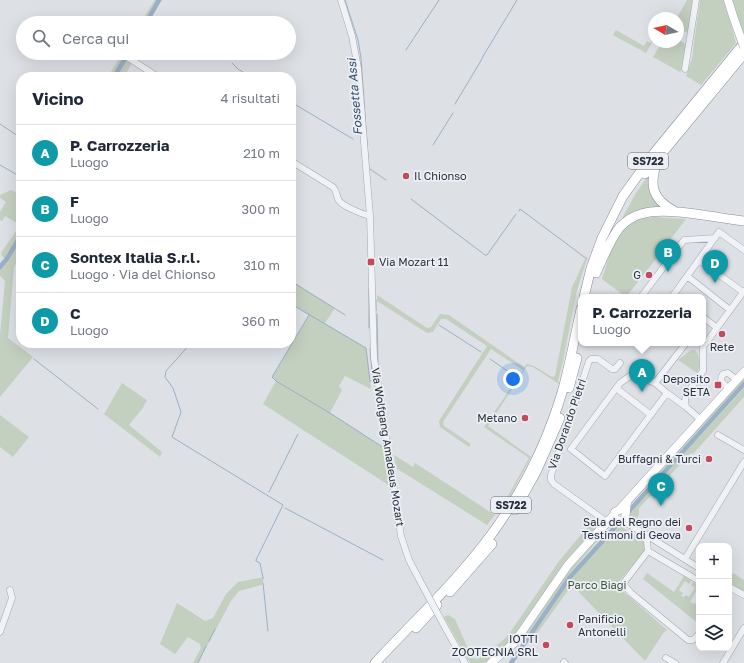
<!DOCTYPE html>
<html lang="it">
<head>
<meta charset="utf-8">
<style>
  :root { --surface:#fff; --page:#f6f6f7; --text:#1f2937; --muted:#747a83; --line:#e0e1e3; --accent:#b45309 }
  body { margin:0; font-family:"Golos Text",sans-serif; background:var(--page); color:var(--text) }
  .controls { position:absolute; right:12px; bottom:12px; display:grid; overflow:hidden; border-radius:8px; box-shadow:0 4px 16px #0002 }
  .controls button { width:36px; height:36px; display:grid; place-items:center; padding:0; border:0; border-bottom:1px solid var(--line); background:var(--surface); color:var(--text); font:20px sans-serif }
  .compass { position:absolute; left:648px; top:12px; width:36px; height:36px; border-radius:50%; background:var(--surface); box-shadow:0 4px 16px #0002; rotate:279deg }
  .you { position:absolute; left:513px; top:379px; width:14px; height:14px; margin:-10px; border:3px solid #fff; border-radius:50%; background:#1a73e8; box-shadow:0 0 0 6px #1a73e833 }
  .badge { display:grid; place-items:center; width:26px; height:26px; border-radius:50%; background:var(--accent); color:#fff; font-size:13px; font-weight:700 }
  .pin { position:absolute; translate:-50% -33px; filter:drop-shadow(0 1px 2px #0008) }
  .pin::after { content:''; position:absolute; top:21px; width:14px; height:12px; background:inherit; clip-path:polygon(0 0,100% 0,50% 100%) }
  .popup { position:absolute; left:578px; top:294px; width:128px; height:52px; box-sizing:border-box; display:grid; place-content:center; border-radius:8px; background:var(--surface); filter:drop-shadow(0 1px 3px #0005); font-size:13px; white-space:nowrap; color:var(--muted) }
  .popup b { font-size:15px; color:var(--text) }
  .popup::after { content:''; position:absolute; left:50%; top:100%; margin-left:-8px; border:8px solid transparent; border-top-color:var(--surface) }
  .list { margin:0; padding:0; list-style:none }
  h2 { display:flex; justify-content:space-between; align-items:center; height:52px; margin:0; padding:0 16px; font-size:17px }
  h2 small { font-size:13px; font-weight:400; color:var(--muted) }
  .list li { display:grid; grid-template-columns:26px 1fr auto; gap:12px; align-items:center; box-sizing:border-box; height:56px; padding:0 16px; border-top:1px solid var(--line) }
  .list b { display:block; font-size:15px; white-space:nowrap }
  .list p { margin:0; font-size:13px; white-space:nowrap; color:var(--muted) }
  .list em { font-size:13px; font-style:normal; color:var(--muted) }
  .icon { flex:none; width:22px; height:22px; fill:none; stroke:currentColor; stroke-width:2; stroke-linecap:round; stroke-linejoin:round }
  .map { position:relative; flex:none; width:744px; height:663px; overflow:hidden }
  .search { position:absolute; background:var(--surface); box-shadow:0 4px 16px #0002; left:16px; top:16px; width:280px; height:44px; display:flex; align-items:center; gap:10px; box-sizing:border-box; padding:0 14px; border-radius:22px; color:var(--muted); font-size:15px }
  .panel { position:absolute; background:var(--surface); box-shadow:0 4px 16px #0002; left:16px; top:72px; width:280px; height:276px; border-radius:16px }
  .map>svg:first-child { display:block }
</style>
</head>
<body>
<div class="map">
<svg width="744" height="663" viewBox="0 0 744 663">
  <rect width="100%" height="100%" fill="#dde1e6"/>
  <path fill="#c3cfbf" d="M155,0h7l-14,23h-8z
    M687,0h6l-4,27 -1,4 -5,2 -5,-2v-13h-1z
    M700,0h24l12,43 -35,42 -15,-9 6,-17z
    M731,0h13v35z
    M616,30l28,16 3,-5 3,2 4,-7v3l-8,14 -33,-18z
    M678,40c1,0 5,2 6,3 4,5 -1,25 -4,29l-27,-15 9,-15h16z
    M122,53h9l-1,2 32,22h-7l-23,-14 -8,14h-16z
    M652,170l-2,10 16,29 -47,15 17,-31z
    M11,190l10,5v37l-15,23 -1,4 -3,-3 -1,-3 19,-28 -15,-9 -3,5 -2,-1v-8l6,-10 -6,-4v-3z
    M653,217l33,2 -22,29 6,5v1l-11,1 -33,42 -24,-18c7,-21 12,-49 35,-59 4,-2 11,-2 16,-3z
    M21,239v16l-7,12 -6,71 25,19 -33,40v-62l5,-54 -5,-5v-7l4,-4 2,-5 2,-1z
    M586,257l1,2 -10,31 -14,71 -5,20 1,3 -26,-17 -6,-1 -39,60 43,31 -25,47 -2,-1 25,-45 -45,-31 39,-57 -32,-21 -48,73 1,4 27,18 -2,3 -29,-20 -1,-6 48,-75 -41,-27h-5l-8,13 -6,1 -50,-32v-6l50,33 4,-1 9,-13 9,1 75,52 3,-3 7,2 18,11 3,-1 17,-89z
    M291,281l44,27 -10,15 41,25 5,41 -26,-13 -6,10 3,4 -12,23 53,34 7,39 -127,-82 13,-23 -4,-4 37,-62 -18,-11z
    M691,350h4c5,5 6,18 2,23l-19,-13z
    M744,375v6l-114,124 -1,-4z
    M122,383l25,17 -5,9 -13,16 33,27 -2,5 -56,-43z
    M744,388v9l-51,57 -2,-1 -52,55v7l-4,6 -3,-1 -3,-5v-3l3,-1z
    M0,415l29,22 -16,20 -13,-10z
    M394,455l19,12 2,-4 80,52 -8,10 -91,-57z
    M598,519l5,1 -33,36 -59,84 -26,23h-14l-2,-2 -25,-44 4,-2 7,4 17,39 6,1 23,-17 8,-8 50,-73 26,-31z
    M606,526h4l-39,46 -44,63 -3,-4 51,-72z
    M620,526l25,15 1,8 -30,36 51,45 -3,2 -19,29 -73,-76 -39,54 -2,-1 46,-67 38,-41z
    M647,573l27,19 10,-16 7,5 -2,3 -4,-3 -6,9 4,3 -2,3 3,1 2,-2 3,2 6,-9 -4,-3 2,-3 6,4 -9,16 5,2 4,-7v27l-56,-45z
    M733,573l11,7v13l-15,-10v-4z
    M264,577l-2,8 -23,6 -8,10 -33,62h-5l8,-15 -1,-4 -12,-7 -13,17 -15,-10 17,-41 28,18 8,-3 13,-24 12,-12z"/>
  <g fill="none" stroke-linecap="round" stroke-linejoin="round">
    <path stroke="#9ab0c4" stroke-width="1" d="M345,0l13,40 3,18 8,113
      M406,50l33,-50
      M482,58l35,-58
      M232,63l6,6 13,8
      M291,102l62,37
      M455,104l27,-45
      M0,124l21,14
      M433,145l20,-32
      M0,165l21,12
      M370,169l16,11
      M411,199l74,56h2l29,-41
      M519,211l1,-2 67,50
      M18,263l3,3
      M291,281l54,34
      M369,289v39
      M376,300v11
      M291,304l75,44 4,33h3
      M377,314l1,49
      M309,315l-37,62 4,4 54,32 54,35
      M439,325l42,27
      M125,343l6,4
      M191,343l-25,28 -1,6 8,11 8,24 -9,25 111,68 -27,55v1l4,2 3,15
      M370,349l3,31
      M34,359l64,50
      M490,359l19,13
      M378,410l11,67
      M269,492l29,-58
      M285,508l98,52
      M263,583l5,48
      M209,641l6,-12
      M198,663l8,-17"/>
    <path stroke="#9ab0c4" stroke-width="4.5" d="M146,23l13,-23
      M114,77l12,-20
      M6,260l15,-25
      M0,267l4,-5
      M629,511l115,-127
      M511,663l59,-86 45,-50"/>
    <g stroke="#a3a8b0" stroke-width="7">
      <path id="minor" d="M341,0l11,36 6,32 12,148 4,142 27,178 8,24 10,19
        M121,53l37,24
        M685,69l11,-69
        M291,161l42,26c4,4 3,7 5,12 3,7 24,15 32,17
        M699,260l44,32
        M687,276l43,34
        M641,297l43,-57 31,-2
        M672,297l47,-65 25,18
        M703,317l14,11
        M633,374l22,9 12,10 -62,83 -34,-27 49,-66z
        M655,383l31,-40
        M616,388l35,27
        M729,388c-5,-4 -11,-7 -6,-14l5,-1 9,7
        M667,393l19,14
        M701,420l-15,-13 -1,-6 1,-6 17,-24v-24l41,-56
        M718,435l26,15
        M621,521l11,5 67,42
        M607,522l-53,-38 -3,-4v-5l38,-114 2,-2h7l14,10h3l5,-6
        M643,534l4,7 1,10
        M685,559l59,-97
        M699,581l-51,-30 -23,30 -1,4 7,8 57,47h5l6,-6
        M729,587l15,8
        M446,629l19,34
        M0,632l12,-34 -2,-8
        M666,658l9,5
        M564,662l1,1
        M723,663l21,-35"/>
    </g>
    <g stroke="#9da6b1" stroke-width="9">
      <path id="major" d="M728,0l5,16
        M607,522l10,-2 4,1 4,-2 2,-17
        M491,663l23,-20 54,-78 18,-20 28,-30 1,-3 4,-2 125,-138"/>
    </g>
    <g stroke="#868f9c" stroke-width="10">
      <path id="highway" d="M657,162c-8,23 -5,37 17,49
        M645,174l99,-120
        M596,273c7,-15 14,-34 24,-46 6,-6 13,-11 21,-13 25,-8 76,4 103,7
        M584,297l7,-29 11,-30 21,-42 31,-43 90,-110
        M569,388l8,-30
        M515,510l22,-40 23,-52
        M450,592l42,-48
        M416,628l21,-23
        M375,663c39,-42 82,-82 116,-128 32,-44 57,-94 72,-146 7,-26 12,-53 18,-80"/>
    </g>
    <use href="#minor" stroke="#f0f2f5" stroke-width="6"/>
    <use href="#major" stroke="#fff" stroke-width="8"/>
    <use href="#highway" stroke="#fff" stroke-width="9"/>
    <g stroke="#a3a8b0" stroke-width="7" stroke-linecap="butt">
      <path id="minor-bridge" d="M419,579l27,50"/>
    </g>
    <g stroke="#9da6b1" stroke-width="9" stroke-linecap="butt">
      <path id="major-bridge" d="M733,16l11,31"/>
    </g>
    <use href="#minor-bridge" stroke="#f0f2f5" stroke-width="6"/>
    <use href="#major-bridge" stroke="#fff" stroke-width="8"/>
  </g>
  <g fill="#c5495e" stroke="#ecf0f4" stroke-width="1.5">
    <circle cx="406" cy="176" r="4"/>
    <rect x="367" y="258" width="8" height="8" rx="2"/>
    <circle cx="649" cy="275" r="4"/>
    <circle cx="722" cy="334" r="4"/>
    <rect x="714" y="381" width="8" height="8" rx="2"/>
    <circle cx="525" cy="418" r="4"/>
    <circle cx="709" cy="459" r="4"/>
    <circle cx="689" cy="528" r="4"/>
    <circle cx="570" cy="625" r="4"/>
    <circle cx="546" cy="645" r="4"/>
  </g>
  <g text-anchor="middle" stroke-width="3.5" stroke-linejoin="round" paint-order="stroke">
    <g fill="#ecf0f4" stroke="#636973" stroke-width="1">
      <rect x="628" y="153" width="40" height="16" rx="3"/>
      <rect x="491" y="497" width="40" height="16" rx="3"/>
    </g>
    <g font-size="10" font-weight="bold" fill="#282f3c">
      <text x="648" y="165">SS722</text>
      <text x="511" y="509">SS722</text>
    </g>
    <g font-size="11" fill="#282f3c" stroke="#ecf0f4" text-anchor="end">
      <text x="414" y="180" text-anchor="start">Il Chionso</text>
      <text x="379" y="266" text-anchor="start">Via Mozart 11</text>
      <text x="641" y="279">G</text>
      <text x="722" y="351" text-anchor="middle">Rete</text>
      <text x="710" y="383">Deposito<tspan x="710" dy="13">SETA</tspan></text>
      <text x="517" y="422">Metano</text>
      <text x="701" y="463">Buffagni &amp; Turci</text>
      <text x="681" y="526">Sala del Regno dei<tspan x="681" dy="13">Testimoni di Geova</tspan></text>
      <text x="578" y="623" text-anchor="start">Panificio<tspan x="578" dy="13">Antonelli</tspan></text>
      <text x="538" y="643">IOTTI<tspan x="538" dy="13">ZOOTECNIA SRL</tspan></text>
    </g>
    <g font-size="11" fill="#282f3c" stroke="#ecf0f4">
      <text transform="translate(567 424) rotate(-71)" y="4">Via Dorando Pietri</text>
      <text transform="translate(388 447) rotate(81)" y="4">Via Wolfgang Amadeus Mozart</text>
    </g>
    <g font-size="11" fill="#3d5636" stroke="#ecf0f4">
      <text x="597" y="589">Parco Biagi</text>
    </g>
    <g font-size="12" font-style="italic" fill="#354f6d" stroke="#ecf0f4">
      <text transform="translate(355 97) rotate(-95)" y="4">Fossetta Assi</text>
    </g>
  </g>
</svg>
<div class="controls">
<button>+</button>
<button>−</button>
<button><svg class="icon" aria-label="layers" viewBox="0 0 24 24"><path d="M12 4l9 5-9 5-9-5zM3 14l9 5 9-5"/></svg></button>
</div>
<svg class="compass" viewBox="-18 -18 36 36"><path d="M0-13l5 13h-10z" fill="#e53935"/><path d="M0 13l5-13h-10z" fill="#747a83"/></svg>
<div class="you"></div>
<div class="pin badge" style="left:642px;top:392px;background:#0f9aa8">A</div>
<div class="popup"><b>P. Carrozzeria</b>Luogo</div>
<div class="pin badge" style="left:668px;top:272px;background:#0f9aa8">B</div>
<div class="pin badge" style="left:661px;top:506px;background:#0f9aa8">C</div>
<div class="pin badge" style="left:715px;top:283px;background:#0f9aa8">D</div>
<div class="search"><svg class="icon" aria-label="search" viewBox="0 0 24 24"><circle cx="10" cy="10" r="6"/><path d="M15 15l6 6"/></svg>Cerca qui</div>
<section class="panel">
<h2>Vicino<small>4 risultati</small></h2>
<ul class="list">
<li><span class="badge" style="background:#0f9aa8">A</span><div><b>P. Carrozzeria</b><p>Luogo</p></div><em>210 m</em></li>
<li><span class="badge" style="background:#0f9aa8">B</span><div><b>F</b><p>Luogo</p></div><em>300 m</em></li>
<li><span class="badge" style="background:#0f9aa8">C</span><div><b>Sontex Italia S.r.l.</b><p>Luogo · Via del Chionso</p></div><em>310 m</em></li>
<li><span class="badge" style="background:#0f9aa8">D</span><div><b>C</b><p>Luogo</p></div><em>360 m</em></li>
</ul>
</section>
</div>
</body>
</html>
